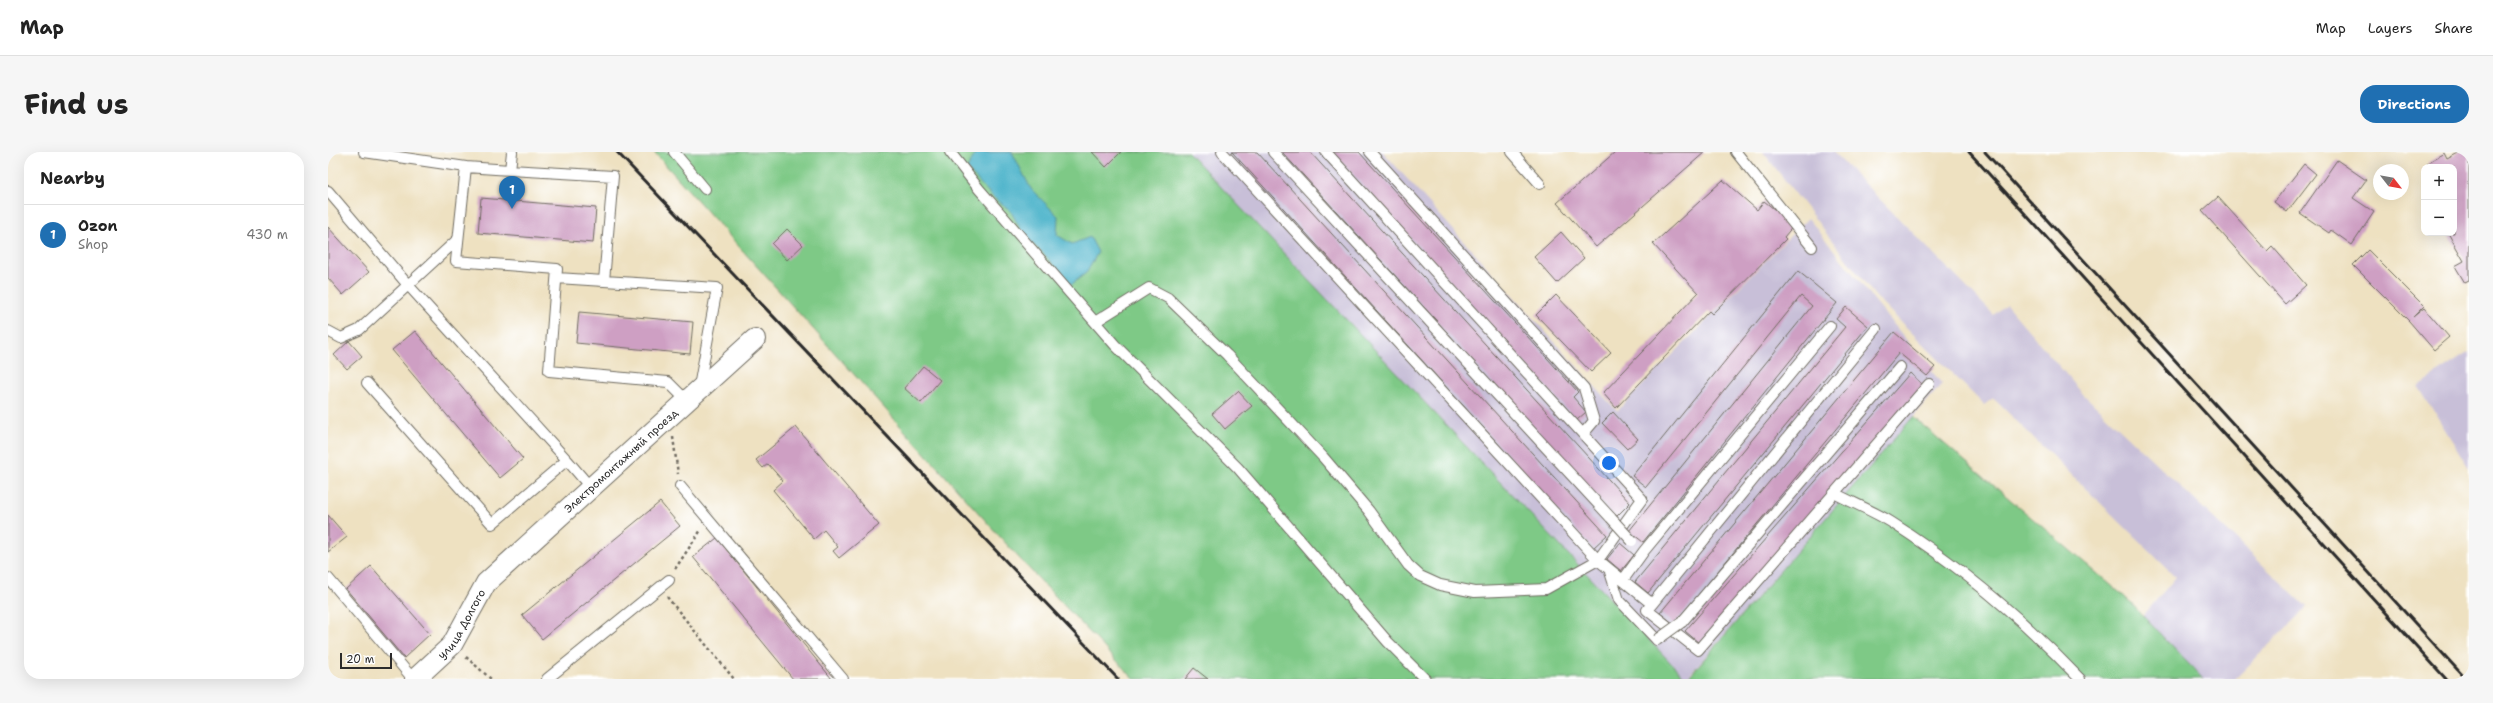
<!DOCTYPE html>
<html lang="en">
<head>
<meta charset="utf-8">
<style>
  :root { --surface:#fff; --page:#f6f6f6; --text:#222; --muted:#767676; --line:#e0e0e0; --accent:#1f6fb2 }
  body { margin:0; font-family:"Shantell Sans",sans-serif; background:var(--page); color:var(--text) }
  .controls { position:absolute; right:12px; top:12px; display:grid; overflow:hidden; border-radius:8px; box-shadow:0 4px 16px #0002 }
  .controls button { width:36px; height:36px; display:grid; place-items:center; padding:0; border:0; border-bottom:1px solid var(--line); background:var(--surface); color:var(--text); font:20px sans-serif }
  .compass { position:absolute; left:2045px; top:12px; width:36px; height:36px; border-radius:50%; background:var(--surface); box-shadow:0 4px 16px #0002; rotate:121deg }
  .scale { position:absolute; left:12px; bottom:10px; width:52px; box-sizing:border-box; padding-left:4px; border:2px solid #2b2b2b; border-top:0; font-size:11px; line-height:14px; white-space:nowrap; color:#2b2b2b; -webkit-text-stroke:3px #fff; paint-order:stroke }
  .you { position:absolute; left:1281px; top:311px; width:14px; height:14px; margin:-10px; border:3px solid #fff; border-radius:50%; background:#1a73e8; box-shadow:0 0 0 6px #1a73e833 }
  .badge { display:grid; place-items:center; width:26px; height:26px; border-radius:50%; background:var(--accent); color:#fff; font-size:13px; font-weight:700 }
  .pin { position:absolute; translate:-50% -33px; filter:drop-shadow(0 1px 2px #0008) }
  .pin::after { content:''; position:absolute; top:21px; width:14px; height:12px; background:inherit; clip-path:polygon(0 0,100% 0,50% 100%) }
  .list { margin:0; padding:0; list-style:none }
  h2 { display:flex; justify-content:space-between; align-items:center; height:52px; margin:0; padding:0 16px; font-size:17px }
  h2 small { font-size:13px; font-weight:400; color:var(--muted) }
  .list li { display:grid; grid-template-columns:26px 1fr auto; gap:12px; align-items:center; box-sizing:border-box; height:60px; padding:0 16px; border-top:1px solid var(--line) }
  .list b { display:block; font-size:15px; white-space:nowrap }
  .list p { margin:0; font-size:13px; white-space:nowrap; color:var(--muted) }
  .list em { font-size:13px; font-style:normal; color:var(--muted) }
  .map { position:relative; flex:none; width:2141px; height:527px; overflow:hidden; border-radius:16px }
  header { display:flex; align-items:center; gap:24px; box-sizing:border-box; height:56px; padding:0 20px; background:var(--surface); border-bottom:1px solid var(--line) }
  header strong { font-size:19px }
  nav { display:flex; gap:22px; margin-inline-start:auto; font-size:14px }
  .intro { display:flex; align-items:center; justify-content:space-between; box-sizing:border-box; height:96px; padding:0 24px }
  h1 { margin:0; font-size:28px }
  .button { padding:10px 18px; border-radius:16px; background:var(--accent); color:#fff; font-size:14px; font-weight:700 }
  main { display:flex; gap:24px; padding:0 24px }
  aside { flex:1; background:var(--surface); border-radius:16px; box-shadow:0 4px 16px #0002 }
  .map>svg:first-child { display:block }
</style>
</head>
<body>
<header>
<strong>Map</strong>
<nav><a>Map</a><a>Layers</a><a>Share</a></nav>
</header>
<div class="intro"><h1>Find us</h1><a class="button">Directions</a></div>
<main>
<aside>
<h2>Nearby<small></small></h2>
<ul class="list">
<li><span class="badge">1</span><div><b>Ozon</b><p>Shop</p></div><em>430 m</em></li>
</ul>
</aside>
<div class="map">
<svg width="2141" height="527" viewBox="0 0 2141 527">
  <rect width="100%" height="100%" fill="#fff"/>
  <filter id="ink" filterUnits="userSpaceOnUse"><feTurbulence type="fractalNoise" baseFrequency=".025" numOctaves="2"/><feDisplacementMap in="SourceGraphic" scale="8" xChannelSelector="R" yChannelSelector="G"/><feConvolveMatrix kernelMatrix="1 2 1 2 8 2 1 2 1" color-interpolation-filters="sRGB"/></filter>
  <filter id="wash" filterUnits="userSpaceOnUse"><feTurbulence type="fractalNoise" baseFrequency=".012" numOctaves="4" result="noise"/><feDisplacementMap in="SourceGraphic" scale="16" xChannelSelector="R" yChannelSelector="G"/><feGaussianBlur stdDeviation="0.9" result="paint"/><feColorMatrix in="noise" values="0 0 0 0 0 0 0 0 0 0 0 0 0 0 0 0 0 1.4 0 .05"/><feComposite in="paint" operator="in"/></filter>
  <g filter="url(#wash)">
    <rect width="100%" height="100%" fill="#eee1c1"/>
    <path fill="#c8bfd8" d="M860,0h195l234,259 191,-193 134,166 -256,295z
      M1435,0h70l161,163 12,-11 76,89 225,214 -72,72h-32l-60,-63 33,-39 -183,-179 -9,7 -108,-108z
      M2141,200v116l-51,-82z"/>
    <path fill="#7ec986" stroke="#547a58" d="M326,0h534l498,527h-552l-114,-120z
      M1585,265l212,180 78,82h-516z"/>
    <path fill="#4bb3ca" stroke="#3b6f7a" d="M648,0h36l19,37 27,27 -1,19 15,9 18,-7 8,15 -11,20 -16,13 -25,-29 -21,-19 -15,-27 -17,-13 -26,-28z"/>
    <g id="blocks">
      <path fill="#ce9fc3" d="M764,0h29l-15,15z
        M904,0h25l350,383 -14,13z
        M954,0h28l320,351 -14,14z
        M1005,0h26l219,240 -5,5 13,15 -9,8z
        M1287,0h90l-109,95 -39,-44z
        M2132,0h9v129l-4,2 -10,-17 9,-5 -16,-28h6v-66h-25l-2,-4 17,-10 3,6z
        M2009,8l29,20 -13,18 21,14 -22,33 -21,-15 -2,3 -29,-20z
        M1976,12l12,10 -29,38 -13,-10z
        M1395,28l34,30 7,-9 30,24 -10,12 2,2 -74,75 -3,-3 -93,97 -13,-15 95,-100 -45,-49z
        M1890,45l49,54 5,-5 34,39 -21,19 -83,-93z
        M153,46l115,10 -3,35 -115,-10z
        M0,75l41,45 -26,23 -15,-17z
        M459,77l16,16 -16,15 -15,-16z
        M1233,80l23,26 -27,25 -23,-26z
        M2040,98l56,56 -11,11 11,-9 25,29 -15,13 -25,-29 -56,-56z
        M1470,119l39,32 -194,239 -14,-11 183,-225 -11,-10 -155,191 -14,-11z
        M1228,143l55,58 -20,19 -55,-57z
        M1518,155l22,19 -220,267 -13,-11 210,-255 -9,-8z
        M251,160l114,10 -3,32 -114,-11z
        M87,179l108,128 -23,19 -108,-128z
        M1566,180l41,35 -8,9 -28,-23 -225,271 -14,-11z
        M21,189l13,15 -15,13 -13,-14z
        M595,214l17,14 -19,23 -17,-15z
        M1582,221l13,12 -224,258 -14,-12z
        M910,239l14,15 -27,23 -13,-15z
        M1285,260l25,27 -11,10 -25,-26z
        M468,275l83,98 -40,33 -6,-7 5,-4 -14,-17 -10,9 -41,-49 10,-9 -15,-17 -5,4 -7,-8z
        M332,350l20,24 -138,113 -20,-24z
        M0,363l19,22 -19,15z
        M389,386l57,70 58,71h-39l-100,-122z
        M1292,391l14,12 -13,16 -14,-12z
        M43,414l59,68 -26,24 -58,-69z
        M866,516l14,11h-23z"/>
    </g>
  </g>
  <g filter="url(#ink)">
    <use href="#blocks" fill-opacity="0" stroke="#6f6b60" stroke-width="1"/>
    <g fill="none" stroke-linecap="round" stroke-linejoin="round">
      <g stroke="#6f6b60" stroke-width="12">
        <path id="service" d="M36,0l102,15 -10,94 101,8 -8,102 119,11 19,19
          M184,0l-2,18 103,6 -9,105 113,7 -18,99
          M346,0l31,37
          M622,0l29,37 136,156 123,123 150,174 37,37
          M894,0l376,408 54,44 -5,6 51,40 231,-266
          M945,0l338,366
          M1042,0l214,236 10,33 -11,13
          M1184,0l28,32
          M1408,0l76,95
          M138,15l44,3
          M0,39l80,94 159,175
          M229,126l47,3
          M767,170l54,-34 19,10 59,57 96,102 46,54 39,54 12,11 20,9 35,7 71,-3 52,-29 44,-61 -316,-347
          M0,179l13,7 18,-8 98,-90
          M39,231l125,141 75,-64 24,28
          M352,334l163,193
          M1506,341c19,10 39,18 57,29 69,44 133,98 189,157
          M1282,420l9,28 38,40
          M0,426l85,101
          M1295,428l21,-29 186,-225
          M1324,452l224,-275
          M1354,470l218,-255
          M219,527l122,-99"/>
      </g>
      <g stroke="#6f6b60" stroke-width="22">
        <g id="minor">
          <path id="s1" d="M87,527l37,-34 34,-62 269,-244"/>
        </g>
      </g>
      <path stroke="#6f6b60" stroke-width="2.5" stroke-dasharray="3 3" stroke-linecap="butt" d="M345,285l5,37
        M347,417l26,-39
        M339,445l67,82
        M138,505l25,22"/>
      <use href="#service" stroke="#fff" stroke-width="10"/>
      <use href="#minor" stroke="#fff" stroke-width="20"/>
      <path stroke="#2b2b2b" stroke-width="3" d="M289,0l501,527
        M1641,0l477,527
        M1657,0l481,527"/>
      <g stroke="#6f6b60" stroke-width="12" stroke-linecap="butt">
        <path id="service-bridge" d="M1283,366l21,23
          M1329,488l25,-18"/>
      </g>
      <use href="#service-bridge" stroke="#fff" stroke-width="10"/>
    </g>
  </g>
  <g text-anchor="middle" stroke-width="4" stroke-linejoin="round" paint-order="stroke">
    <g font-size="11" fill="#2b2b2b" stroke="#fff">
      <text dy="4" stroke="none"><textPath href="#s1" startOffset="303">Электромонтажный проезд</textPath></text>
      <text dy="4" stroke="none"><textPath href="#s1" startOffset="73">улица Долгого</textPath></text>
    </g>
  </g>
</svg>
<div class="controls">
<button>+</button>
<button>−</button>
</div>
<svg class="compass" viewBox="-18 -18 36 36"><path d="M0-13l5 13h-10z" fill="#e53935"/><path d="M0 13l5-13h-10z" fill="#767676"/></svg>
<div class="scale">20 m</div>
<div class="you"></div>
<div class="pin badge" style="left:184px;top:57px">1</div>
</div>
</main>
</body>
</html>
